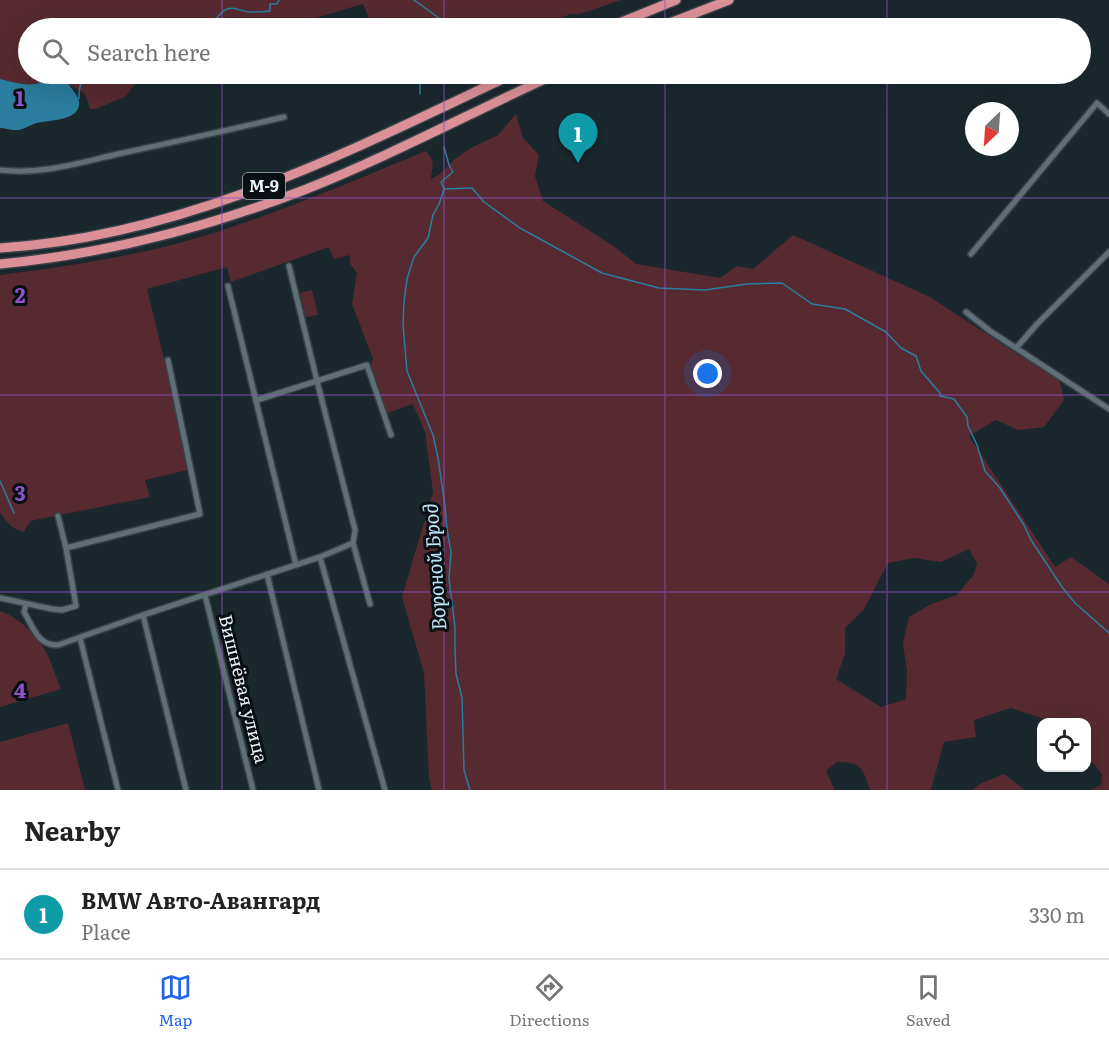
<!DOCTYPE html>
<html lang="en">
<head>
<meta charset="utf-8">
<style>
  :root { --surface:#fff; --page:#f2f2f2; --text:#222; --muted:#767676; --line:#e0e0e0; --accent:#2563eb }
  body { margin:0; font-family:Literata,serif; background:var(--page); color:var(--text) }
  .controls { position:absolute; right:18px; bottom:18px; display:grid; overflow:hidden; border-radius:12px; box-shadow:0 6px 24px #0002 }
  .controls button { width:54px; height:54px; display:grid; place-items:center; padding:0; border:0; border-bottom:2px solid var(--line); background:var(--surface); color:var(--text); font:30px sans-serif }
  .compass { position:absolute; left:965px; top:102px; width:54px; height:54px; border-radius:50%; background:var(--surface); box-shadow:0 6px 24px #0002; rotate:205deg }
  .you { position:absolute; left:708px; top:374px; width:21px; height:21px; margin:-15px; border:4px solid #fff; border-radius:50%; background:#1a73e8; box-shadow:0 0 0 9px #1a73e833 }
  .badge { display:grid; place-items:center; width:39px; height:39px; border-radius:50%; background:var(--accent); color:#fff; font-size:20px; font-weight:700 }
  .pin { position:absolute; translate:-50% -50px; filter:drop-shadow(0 2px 3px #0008) }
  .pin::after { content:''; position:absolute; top:32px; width:21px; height:18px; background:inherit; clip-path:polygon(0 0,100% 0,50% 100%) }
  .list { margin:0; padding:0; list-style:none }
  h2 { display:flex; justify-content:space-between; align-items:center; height:78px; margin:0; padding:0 24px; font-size:26px }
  h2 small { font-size:20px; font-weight:400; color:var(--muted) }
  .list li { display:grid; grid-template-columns:39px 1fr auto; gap:18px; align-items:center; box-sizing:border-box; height:90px; padding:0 24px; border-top:2px solid var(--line) }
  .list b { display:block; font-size:22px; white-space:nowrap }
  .list p { margin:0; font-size:20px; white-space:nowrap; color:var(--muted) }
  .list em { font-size:20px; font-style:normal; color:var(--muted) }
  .icon { flex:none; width:33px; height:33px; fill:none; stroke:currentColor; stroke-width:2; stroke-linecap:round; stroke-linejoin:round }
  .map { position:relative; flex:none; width:1109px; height:790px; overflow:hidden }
  .search { position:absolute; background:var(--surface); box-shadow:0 6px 24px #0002; left:18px; right:18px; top:18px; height:66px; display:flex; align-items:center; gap:15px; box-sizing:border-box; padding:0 21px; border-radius:33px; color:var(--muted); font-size:22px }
  .sheet { height:168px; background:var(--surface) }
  nav { display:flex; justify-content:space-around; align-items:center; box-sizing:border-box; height:84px; border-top:2px solid var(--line); background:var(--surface); font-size:16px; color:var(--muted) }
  nav a { display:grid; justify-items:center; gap:3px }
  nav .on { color:var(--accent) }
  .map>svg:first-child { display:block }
</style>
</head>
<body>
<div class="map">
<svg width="1109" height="790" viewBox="0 0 1109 790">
  <rect width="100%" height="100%" fill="#1a282e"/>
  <path fill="#562a30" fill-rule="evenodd" d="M0,0h621l-34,12 -8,2h-8l-8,3 -11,11h-179l-10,-24 -82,24h-66l-1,-6 -10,4 -1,2h-175v46h23c-14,17 -33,9 -51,5z
    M60,74h94l-15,4 -13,18 -30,13h-6l-5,-15 -15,-9z
    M398,74h56l-35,8z
    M516,114l7,24 16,17 -4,21 8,25 72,46 21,17 84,14 17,-12 16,3 40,-34 137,62 81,53 48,29 5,21 -20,27 -26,3 -22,-10 -27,16 86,131 16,-10 38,27v206h-19l11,-5 1,-11 -15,-18 -1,-34h-32l-43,-14 -37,12 2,17 -32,5 -13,48h-61c-7,-22 -9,-28 -33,-28l-11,9 9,19h-403l-3,-11 -5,-106 -22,-76 31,-105 -8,-60 -12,-28 -26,9 -16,-48 2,-6 -21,-55 5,-31 -7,-9v-9l-16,4 -5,-12 -98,35 -4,-15 -80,22 19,78 22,103 -43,10 5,17 -120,24 -6,11c-14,-4 -16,-9 -24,-19v-238c60,-8 120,-16 179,-32 85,-23 166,-59 247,-92 10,11 6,15 5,28l9,-5 15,-15 16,-11 27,-13zM969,549l8,15 -3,10 -17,21 -26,9 -22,13 -6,27 4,27 -1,28 -25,8 -45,-28 9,-25v-26l19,-19 24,-46 26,-5 27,4z
    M312,290l6,25 -12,2 -6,-24z
    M0,611c18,6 33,21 44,37 7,12 11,28 17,41l-61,18z
    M68,723l17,67h-85v-48z
    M1004,774l21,16h-53l10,-7z"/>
  <path fill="#2a7d9e" d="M51,74h9c5,6 18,21 19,27 3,20 -30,19 -42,22 -8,2 -14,8 -23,7 -4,0 -9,-2 -14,-2v-49c18,4 37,12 51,-5z"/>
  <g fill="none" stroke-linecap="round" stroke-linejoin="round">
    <path stroke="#2a7d9e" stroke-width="1.5" d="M414,0l25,18 4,10
      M214,21c3,-3 7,-9 11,-11 8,-5 17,2 25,2 6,0 13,0 20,-1v-7h7l2,-4
      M420,94v-20
      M77,99l2,-1c0,-10 1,-18 10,-24
      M444,147l5,18 4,7 -12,10 3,7 -5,15 -6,11 -5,23 -14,19 -7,22 -3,23 -1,23 4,46 26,64 5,23 7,48 2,24 4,22 -2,27 6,48v23l1,24 6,24 2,72 6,20
      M444,189l28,-1 12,14 36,26 82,45 57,15 46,2 42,-6 35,-1 30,21 33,5 41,23 15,16 15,8 5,15 19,22v3l14,3 13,18 1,9 9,19 8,26 15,17 24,37 7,15 31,47 13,16 34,30
      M0,481l14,32"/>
    <g stroke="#374248" stroke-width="8">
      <path id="street" d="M0,170c40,5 79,-7 118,-16 56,-12 111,-24 166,-37
        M971,254l126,-151 12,11
        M228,286l68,279
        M966,312l24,19 119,78
        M1016,348l22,-25 71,-71
        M257,400l110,-35 24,70
        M58,516l8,32
        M353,543l17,61
        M320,557l65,233
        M267,574l52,216
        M205,595l48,195
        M0,598l52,11 10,1 14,-4 -10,-58 134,-34 -32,-154
        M26,604l-2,8c9,15 14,34 34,33l85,-30 177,-58 33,-14 2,-13 -38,-149 -28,-115
        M143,615l43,175
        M80,638l38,152"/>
    </g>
    <g stroke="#374248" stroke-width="12">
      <path id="highway" d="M607,28l69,-28
        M657,28l72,-28
        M0,248c183,-11 350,-97 513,-174
        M0,264c105,-10 206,-36 304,-74 86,-34 168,-78 252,-116"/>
    </g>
    <use href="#street" stroke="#5f6f76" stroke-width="5"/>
    <use href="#highway" stroke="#db9097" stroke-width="9"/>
  </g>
  <path fill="none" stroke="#9254cb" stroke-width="1.5" stroke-opacity="0.55" d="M222,0v28M444,0v28M665,0v28M887,0v28M222,74v716M444,74v716M665,74v716M887,74v716M0,198h1109M0,395h1109M0,592h1109"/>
  <g text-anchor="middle" stroke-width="6" stroke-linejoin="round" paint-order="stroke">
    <rect fill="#090f12" stroke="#a8b0b4" stroke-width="1.5" x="243" y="173" width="42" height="26" rx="4.5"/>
    <g font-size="16" font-weight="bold" fill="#ecf5f9">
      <text x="264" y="192">М-9</text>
    </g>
    <g font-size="18" fill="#ecf5f9" stroke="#090f12">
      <text transform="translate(243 689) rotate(76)" y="6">Вишнёвая улица</text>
    </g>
    <g font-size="20" font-style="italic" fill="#bde5f8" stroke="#090f12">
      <text transform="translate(435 567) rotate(-94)" y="7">Вороной Брод</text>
    </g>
  </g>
  <g font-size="20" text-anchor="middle" font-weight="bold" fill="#9254cb" stroke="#090f12" stroke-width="6" stroke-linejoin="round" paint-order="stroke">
    <text x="20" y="106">1</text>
    <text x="20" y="303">2</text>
    <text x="20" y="501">3</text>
    <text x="20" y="698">4</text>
  </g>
</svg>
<div class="controls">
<button><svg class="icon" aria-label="locate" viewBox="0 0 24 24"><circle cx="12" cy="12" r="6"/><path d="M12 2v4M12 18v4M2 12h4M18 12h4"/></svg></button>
</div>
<svg class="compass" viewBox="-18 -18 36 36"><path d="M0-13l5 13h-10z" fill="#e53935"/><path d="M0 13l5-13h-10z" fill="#767676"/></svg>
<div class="you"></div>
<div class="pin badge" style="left:578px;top:163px;background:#0f9aa8">1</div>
<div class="search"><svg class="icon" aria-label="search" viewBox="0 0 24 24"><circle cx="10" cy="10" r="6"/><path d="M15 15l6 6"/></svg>Search here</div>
</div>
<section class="sheet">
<h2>Nearby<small></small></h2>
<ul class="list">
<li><span class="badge" style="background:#0f9aa8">1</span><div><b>BMW Авто-Авангард</b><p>Place</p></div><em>330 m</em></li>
</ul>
</section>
<nav>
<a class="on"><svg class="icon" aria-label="map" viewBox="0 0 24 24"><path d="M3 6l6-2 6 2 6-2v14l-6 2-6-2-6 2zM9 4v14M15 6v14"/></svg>Map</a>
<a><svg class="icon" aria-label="directions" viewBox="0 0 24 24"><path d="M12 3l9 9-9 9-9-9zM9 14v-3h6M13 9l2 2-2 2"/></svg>Directions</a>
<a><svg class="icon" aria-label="saved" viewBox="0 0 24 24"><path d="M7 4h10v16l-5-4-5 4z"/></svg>Saved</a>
</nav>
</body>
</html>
